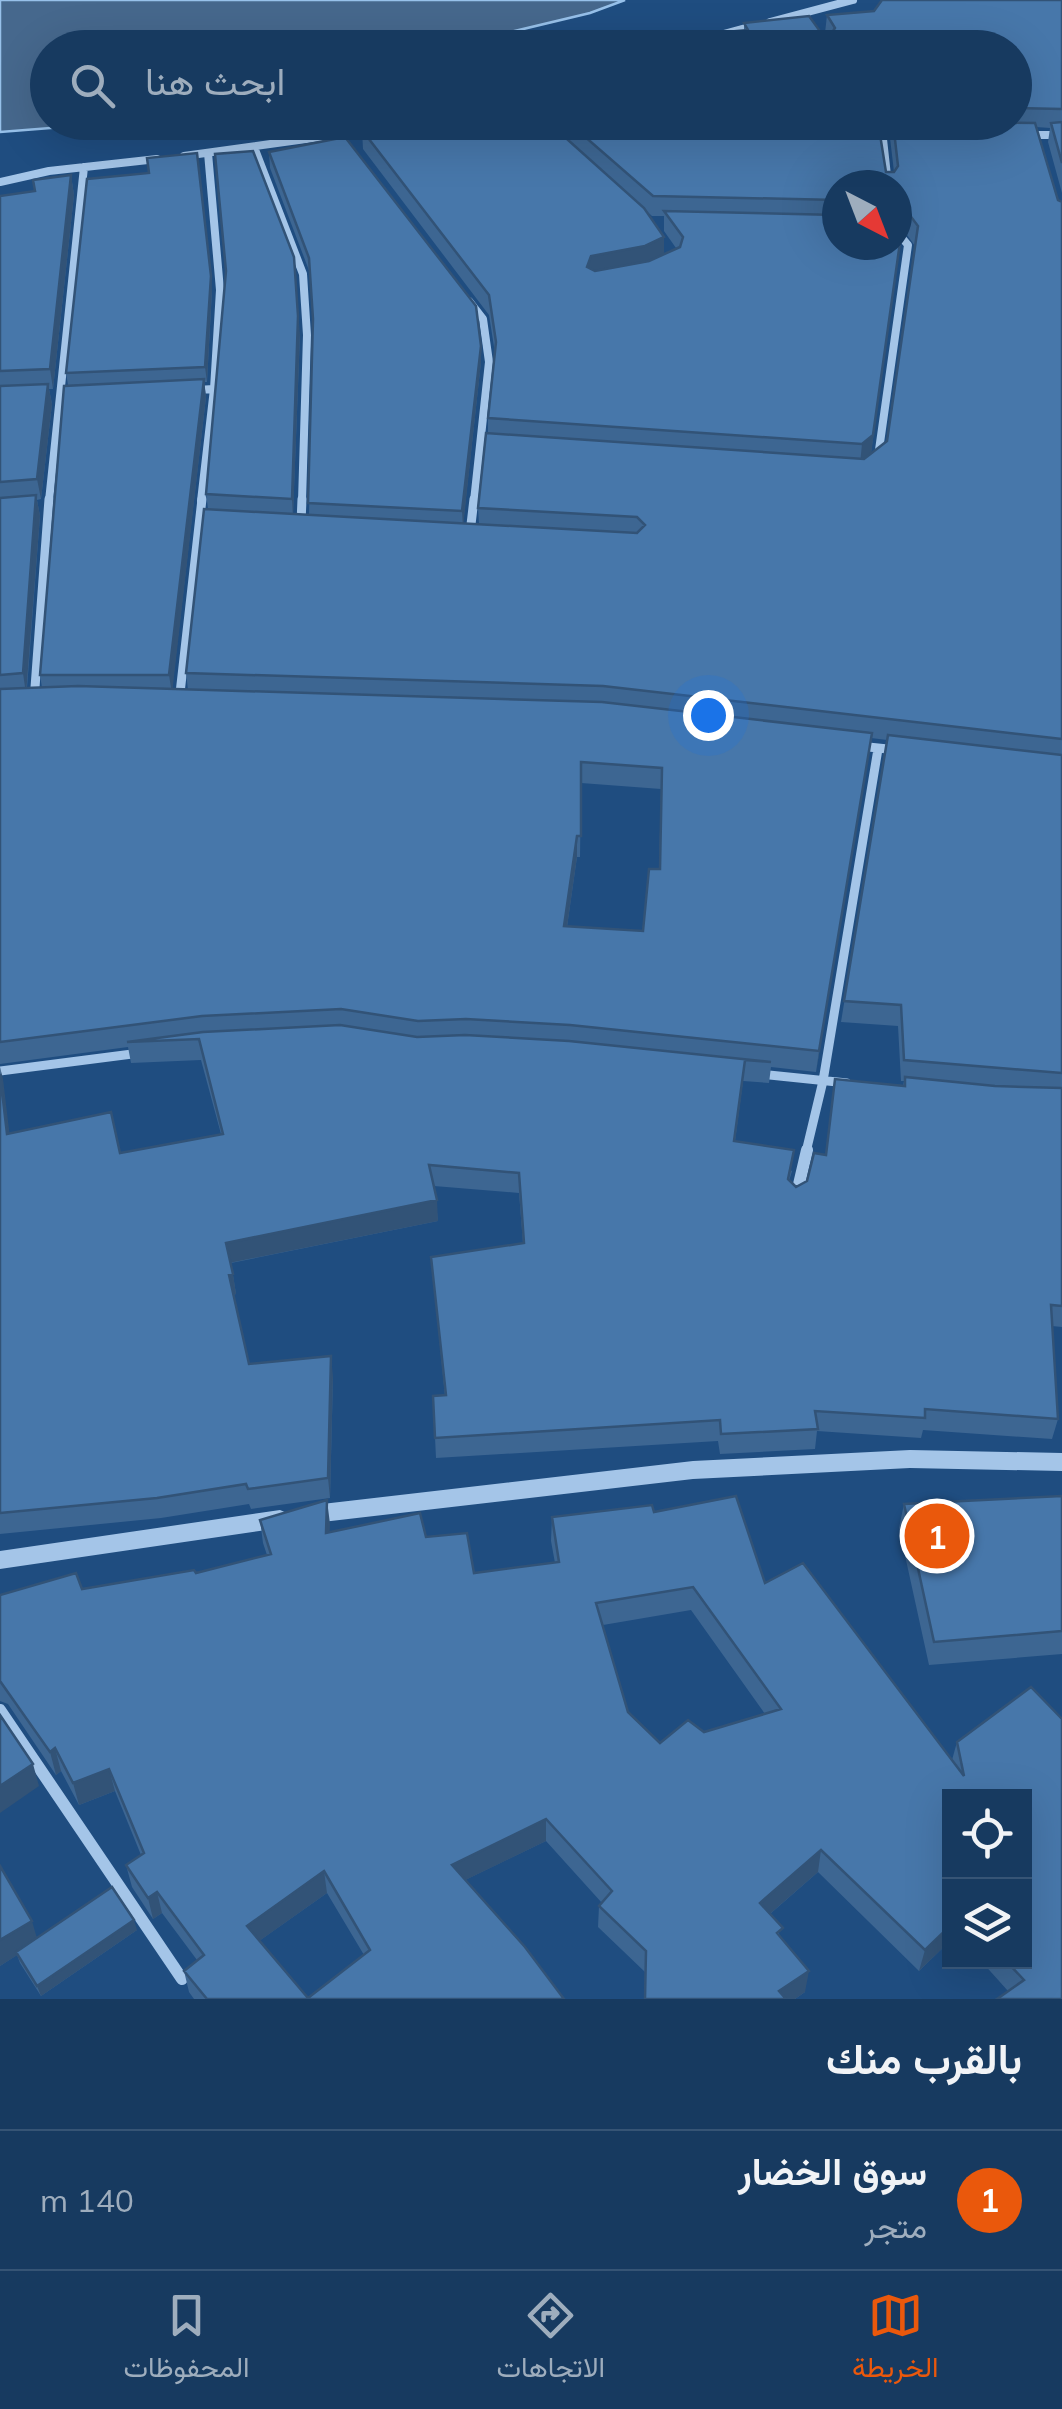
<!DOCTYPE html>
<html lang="ar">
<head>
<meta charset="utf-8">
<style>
  :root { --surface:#173a60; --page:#204166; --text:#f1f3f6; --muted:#9eadbd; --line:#365475; --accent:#ea580c }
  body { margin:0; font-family:Mulish,Vazirmatn,sans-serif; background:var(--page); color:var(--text); direction:rtl }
  .controls { position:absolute; right:30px; bottom:30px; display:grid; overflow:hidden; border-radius:0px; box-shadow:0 10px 40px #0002 }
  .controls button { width:90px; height:90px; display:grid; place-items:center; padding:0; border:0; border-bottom:2px solid var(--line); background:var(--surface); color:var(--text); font:50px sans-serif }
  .compass { position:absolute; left:822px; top:170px; width:90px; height:90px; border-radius:50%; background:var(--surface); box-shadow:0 10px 40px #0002; rotate:138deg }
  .you { position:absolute; left:708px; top:715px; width:35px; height:35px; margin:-25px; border:8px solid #fff; border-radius:50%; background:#1a73e8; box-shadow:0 0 0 15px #1a73e833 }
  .badge { display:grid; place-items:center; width:65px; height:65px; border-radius:50%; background:var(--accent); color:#fff; font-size:32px; font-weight:700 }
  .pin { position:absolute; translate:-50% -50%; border:5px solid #fff; box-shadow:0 2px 10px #0006 }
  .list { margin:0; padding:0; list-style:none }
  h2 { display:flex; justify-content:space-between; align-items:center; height:130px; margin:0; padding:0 40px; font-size:42px }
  h2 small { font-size:32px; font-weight:400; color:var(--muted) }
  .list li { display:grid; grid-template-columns:65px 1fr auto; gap:30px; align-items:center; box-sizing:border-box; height:140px; padding:0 40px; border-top:2px solid var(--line) }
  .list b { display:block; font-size:38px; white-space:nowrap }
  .list p { margin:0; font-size:32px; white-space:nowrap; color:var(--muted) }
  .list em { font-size:32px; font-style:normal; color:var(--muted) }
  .icon { flex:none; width:55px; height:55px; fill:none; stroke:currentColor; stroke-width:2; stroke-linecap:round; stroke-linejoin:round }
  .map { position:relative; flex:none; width:1062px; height:1999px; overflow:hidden; direction:ltr }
  .search { position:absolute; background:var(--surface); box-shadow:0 10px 40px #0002; left:30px; right:30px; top:30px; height:110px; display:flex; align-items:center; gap:25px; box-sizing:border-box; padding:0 35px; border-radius:55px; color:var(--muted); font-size:38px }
  .sheet { height:270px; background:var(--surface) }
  nav { display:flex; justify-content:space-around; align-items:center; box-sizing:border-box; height:140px; border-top:2px solid var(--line); background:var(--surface); font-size:28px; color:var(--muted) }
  nav a { display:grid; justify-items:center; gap:5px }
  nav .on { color:var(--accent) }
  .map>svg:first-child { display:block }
</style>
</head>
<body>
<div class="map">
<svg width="1062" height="1999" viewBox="0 0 1062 1999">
  <rect width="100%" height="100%" fill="#1f4d80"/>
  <path fill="#46688d" stroke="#97c1ea" stroke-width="2.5" d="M0,0h625l-35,13 -142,34 -400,1v74l66,1 -114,9z"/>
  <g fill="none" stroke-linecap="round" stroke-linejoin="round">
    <path stroke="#a4c5e8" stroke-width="8" d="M770,22l83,-22
      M672,48l81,-22
      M877,122l5,8 6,55
      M865,128l38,3
      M1025,135h37
      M254,147l49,127 4,61 -5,166
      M184,156l158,-22 43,-12
      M0,182l49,-11 108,-12
      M469,301l14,18 6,43 -15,139
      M196,390l18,-1 6,-99 -12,-137
      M878,457l30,-212 -11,-13
      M49,501l35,-334
      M201,501l13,-112"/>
    <path stroke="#a4c5e8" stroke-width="9" d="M301,523l1,-24
      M470,533l4,-34
      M34,701l15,-202
      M179,702l23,-203
      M859,746l38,4
      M0,1071l140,-18
      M759,1074l88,9
      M806,1152l17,-71 55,-332"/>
    <path stroke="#a4c5e8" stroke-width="12" d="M796,1197l11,-47
      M0,1710l182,269"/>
    <path fill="#a4c5e8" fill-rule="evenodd" d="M910,1450l152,3v18l-152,-3 -217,11 -388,45 -7,-3 -3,-6 3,-6 7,-3 388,-45z
      M280,1510l7,3 3,6 -3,6 -7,3 -280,41v-18z"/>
  </g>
  <path fill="#3d6692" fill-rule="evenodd" d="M1062,0v193l-14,-51 2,-14 -14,-1 22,73 4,2v1125l-10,-1 6,93 -6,20 -129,-9 -2,8 -104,-7 -2,18 -95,5 -2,-13 -282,17 -3,-62h12l-14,-139 92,-14 -4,-50 -85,-7 4,35 -207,42 5,31 -3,1 16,69 84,13 -3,121 -79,11 -2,-5 -88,14 -161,16v-467l9,67 111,19 101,-19 -20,-74 -70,3 -3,-16 -128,17v-868l35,-4 -2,-12 38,-5 3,20 -21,194h-4l3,15 -11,95 -4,1 3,16 -13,172h15l-2,-13 28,-290 -2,-12 146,-83 -5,92h-3l2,15 -34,292 16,1 -2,-17 22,-164 -2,-15 94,-159 -7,179 16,1 4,-196 -3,-46 -40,-105 -1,-16 212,194v16l-18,162h16l-1,-16 10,-75v-15l7,-65 -6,-38 -126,-166 -1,-19 35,-8h481l8,50h8l-4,-34 2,-15 -6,-1h128v-74h-313l1,-14 42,-4v-7l83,13 -2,-3 2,-18zM837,185l60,60h-60zM644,209l8,7h12v15l12,17 -12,6zM902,228l13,18 -28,195 -16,12zM871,738l16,2 -46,282 57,4 3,55h3l-1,5 -77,69 -19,26 -11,6 -7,-6 3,-10 -57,-30 8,-60 26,2 2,-16 45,5zM581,783l80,6 -2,80 -16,62 -76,-4 10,-70h3z
    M1062,1496v158l-133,11 -30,-137 5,-24z
    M327,1500l2,33 97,4 48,36 81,-10 -4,-22 1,-24 102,-5 111,71 187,177 5,-18 105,257 -54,-8 -26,-29h42l-74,-166v145l-31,30 -101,-99 -48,42 35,78 -10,7h-151l1,-27 -47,-45 1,-21 3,-3 -56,-62 -81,39 99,119h-370l-5,-7 -5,-21 13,-11 -35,-47 -9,6 -21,-32 -6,-22 15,-10 -26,-64 -36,14 -18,-34 -5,4 -48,-71 -8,-3v-106l82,-6 114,-16 71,-18 -4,-12 -3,-23zM691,1610l74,104 -61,18 -44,11 -32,-31 -25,-87zM327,1893l37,62 -56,43 -49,-57z
    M0,1866l37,72 100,-8 -96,66 -21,-33 -3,-8 -17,11z"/>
  <path fill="#325377" d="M71,175l3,20 -21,194 -3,-20z
    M903,206l-3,19 -3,2v-18z
    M902,228l-31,227 -11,9 2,-20z
    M664,237v20l-73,19 -4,-9 4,-11z
    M294,257l6,78 -7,183 -1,-19z
    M211,276l1,14 -5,92 -2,-15z
    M481,346v16l-18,166 -1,-17z
    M204,379l2,18 -34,297 -3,-19z
    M48,384l4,20 -11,95 -4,-20z
    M36,495l4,21 -14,178 -3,-21z
    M872,733l-3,21 -53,318 3,-21z
    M577,836v21l-13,91v-22z
    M0,1067l3,12 9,76 -5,-21z
    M437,1200l1,21 -209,42 -3,-20z
    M233,1274l3,20 -4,1 -3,-20z
    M331,1356l2,21 -3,121 -2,-20z
    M327,1500l3,24 -1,33 -3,-24z
    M55,1748l6,23 -5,4 -6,-23z
    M33,1764l6,22 -39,27v-27z
    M109,1769l6,22 -36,14 -6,-22z
    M546,1819v22l-93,45 -1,-21z
    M821,1850l-3,22 -61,53 3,-22z
    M324,1871l3,22 -76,54 -4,-21z
    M157,1892l5,21 -9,6 -5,-21z
    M134,1920l3,10 -96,66 -4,-10z
    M32,1921l6,21 -38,24v-26z
    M950,1926v15l-31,30 6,-21z
    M809,1971l-4,21 -10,7h-17l1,-8z"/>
  <path fill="#4777aa" stroke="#325377" stroke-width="2.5" fill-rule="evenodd" d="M882,0h180v109l-48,-1v-60h-305l-7,-14 46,-4 -4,-7 65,-7 13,18 7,3 6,-9 -8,-13 47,-4z
    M397,122h151l96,86 20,29 -19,9 -54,10 -4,11 8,4 54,-10 31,-14 3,-10 -19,-26 173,4v30h60v-26l5,9 -29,207 -11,9 -374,-26 8,-76 -7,-47 -127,-165z
    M568,122h310l8,50h8l4,-6 -5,-44 142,1 23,77 4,2v537l-459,-53 -417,-13 18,-164 433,24 8,-8 -8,-8 -159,-9 8,-75 378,26 23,-18 31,-215 -15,-20 -6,3v-24h-60v15l-184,-4z
    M1062,122v41l-11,-40z
    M345,137l131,169 5,40 -19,165 -154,-8 5,-184 -4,-61 -40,-106z
    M253,151l41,106 4,59 -6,183 -86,-5 20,-223 -11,-117z
    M197,153l14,123 -6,91 -139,6 21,-194 62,-6 -2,-15z
    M71,175l-21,194 -50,2v-175l35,-5 -2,-11z
    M204,379l-35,296h-129l24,-289z
    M48,384l-11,95 -37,3v-96z
    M36,495l-13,178 -23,2v-177z
    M78,686l524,16 270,31 -53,318 -249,-26 -104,-6 -48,2 -77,-12 -139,7 -202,26v-353zM581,762l81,6 -2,101h-11l-6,62 -79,-5 13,-90h4z
    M888,735l174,20v318l-158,-13 -3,-55 -57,-4z
    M340,1025l77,12 48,-2 104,6 202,21 -26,-2 -11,81 60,9 -6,29 8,8 11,-6 7,-28 12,2 9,-76 70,7v-9l90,9 67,2v218l-11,-1 7,114 -133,-10v9l-110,-7 3,18 -97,5 -1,-14 -285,18 -2,-42 13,-1 -15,-138 93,-14 -5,-70 -90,-8 8,35 -211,43 7,31 -4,1 20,89 82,-8 -3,122 -80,11 -2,-5 -89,14 -157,15v-439l7,60 104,-22 9,41 103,-19 -24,-95 -72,3 76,-10z
    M736,1496l29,87 38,-20 161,213 -7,-34 74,-55 31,32v280h-65l27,-19 -17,-18h17v-166h-74v130l-25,24 -104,-100 -61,53 23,25 -6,5 32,38 -30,20 7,8h-141l1,-48 -47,-45 13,-15 -66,-72 -94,46 73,82 39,52h-357l-23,-28 20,-16 -47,-63 -9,6 -22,-33 18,-12 -35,-84 -36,14 -18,-35 -5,4 -50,-71v-86l76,-22 6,16 112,-19 2,3 75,-19 -11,-34 67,-20 -1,33 94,-20 6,24 41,-4 7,40 85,-11 -7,-45 100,-12 2,7zM693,1587l88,122 -77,23 -16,-12 -28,23 -32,-31 -32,-109zM324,1871l46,79 -62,48 -61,-72z
    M1062,1496v135l-128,11 -30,-138z
    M0,1715l33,49 -33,22z
    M0,1866l32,55 -32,19z
    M112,1887l22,33 -97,66 -21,-34z"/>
</svg>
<div class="controls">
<button><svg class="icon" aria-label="locate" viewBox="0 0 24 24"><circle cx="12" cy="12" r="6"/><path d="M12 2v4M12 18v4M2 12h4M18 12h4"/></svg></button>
<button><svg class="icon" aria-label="layers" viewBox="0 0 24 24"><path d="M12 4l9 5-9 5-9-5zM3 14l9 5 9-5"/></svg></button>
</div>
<svg class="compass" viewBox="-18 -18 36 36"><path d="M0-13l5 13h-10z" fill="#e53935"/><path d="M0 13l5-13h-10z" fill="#9eadbd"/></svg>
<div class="you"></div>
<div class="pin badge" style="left:937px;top:1536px">1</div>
<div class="search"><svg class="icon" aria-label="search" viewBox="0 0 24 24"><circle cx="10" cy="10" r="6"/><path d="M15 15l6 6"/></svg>ابحث هنا</div>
</div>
<section class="sheet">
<h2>بالقرب منك<small></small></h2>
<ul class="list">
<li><span class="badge">1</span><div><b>سوق الخضار</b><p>متجر</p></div><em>140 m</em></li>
</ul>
</section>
<nav>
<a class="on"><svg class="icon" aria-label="map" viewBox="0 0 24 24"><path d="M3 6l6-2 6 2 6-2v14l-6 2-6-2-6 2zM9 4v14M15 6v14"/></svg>الخريطة</a>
<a><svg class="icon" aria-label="directions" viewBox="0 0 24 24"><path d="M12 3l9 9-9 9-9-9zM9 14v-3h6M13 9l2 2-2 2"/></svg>الاتجاهات</a>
<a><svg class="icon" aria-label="saved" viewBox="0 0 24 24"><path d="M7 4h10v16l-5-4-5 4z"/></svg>المحفوظات</a>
</nav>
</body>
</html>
